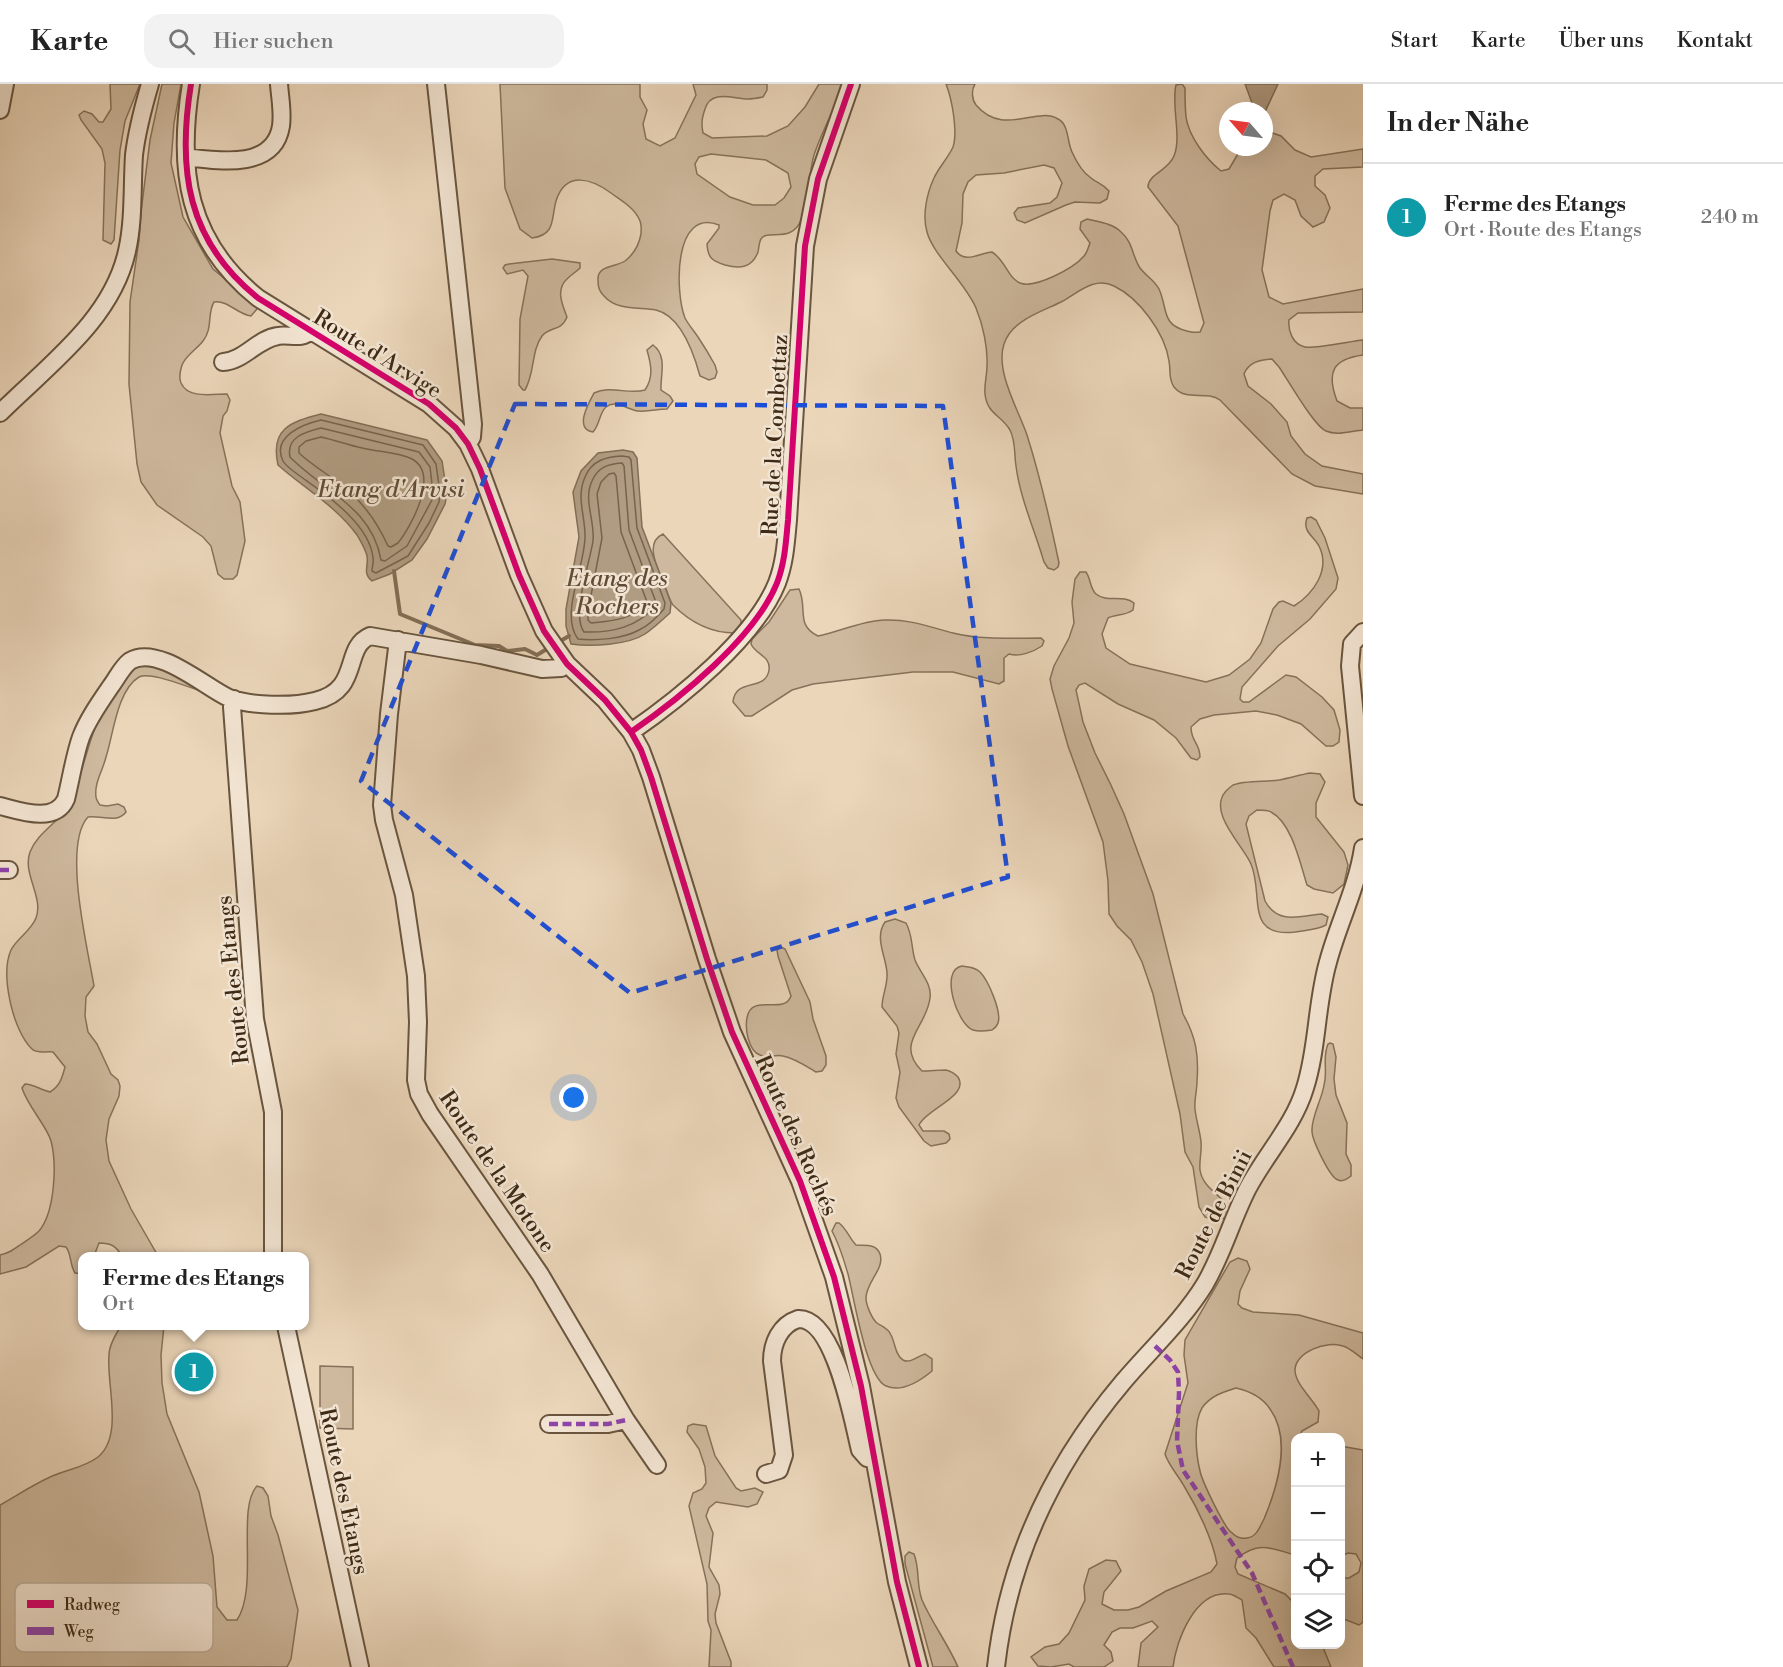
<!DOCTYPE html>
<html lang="de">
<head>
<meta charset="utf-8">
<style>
  :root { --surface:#fff; --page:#f2f2f2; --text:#222; --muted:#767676; --line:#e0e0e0; --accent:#0b8043 }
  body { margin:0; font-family:"Libre Bodoni",serif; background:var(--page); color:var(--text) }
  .controls { position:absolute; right:18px; bottom:18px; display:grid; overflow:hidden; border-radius:12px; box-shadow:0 6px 24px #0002 }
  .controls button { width:54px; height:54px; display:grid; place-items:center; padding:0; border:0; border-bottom:2px solid var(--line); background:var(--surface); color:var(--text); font:30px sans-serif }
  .compass { position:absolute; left:1219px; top:18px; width:54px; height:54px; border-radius:50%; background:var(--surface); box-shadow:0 6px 24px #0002; rotate:298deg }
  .you { position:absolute; left:574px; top:1014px; width:21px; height:21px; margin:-15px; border:4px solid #fff; border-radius:50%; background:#1a73e8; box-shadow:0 0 0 9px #1a73e833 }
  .badge { display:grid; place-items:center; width:39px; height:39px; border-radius:50%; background:var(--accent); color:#fff; font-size:20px; font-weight:700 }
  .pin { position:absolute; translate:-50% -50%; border:3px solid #fff; box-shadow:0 2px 6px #0006 }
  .popup { position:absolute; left:78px; top:1168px; width:231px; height:78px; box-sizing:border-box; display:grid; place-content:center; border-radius:12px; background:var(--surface); filter:drop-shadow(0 2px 4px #0005); font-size:20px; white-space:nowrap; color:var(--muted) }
  .popup b { font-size:22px; color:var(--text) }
  .popup::after { content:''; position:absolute; left:50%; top:100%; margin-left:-12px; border:12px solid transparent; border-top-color:var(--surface) }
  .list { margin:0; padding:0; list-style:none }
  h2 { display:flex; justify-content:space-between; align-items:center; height:78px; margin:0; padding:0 24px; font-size:26px }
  h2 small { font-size:20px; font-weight:400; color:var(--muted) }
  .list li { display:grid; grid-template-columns:39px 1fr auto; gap:18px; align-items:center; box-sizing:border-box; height:108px; padding:0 24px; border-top:2px solid var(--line) }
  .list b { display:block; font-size:22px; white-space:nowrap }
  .list p { margin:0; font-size:20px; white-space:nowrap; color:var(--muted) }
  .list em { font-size:20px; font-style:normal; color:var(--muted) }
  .icon { flex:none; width:33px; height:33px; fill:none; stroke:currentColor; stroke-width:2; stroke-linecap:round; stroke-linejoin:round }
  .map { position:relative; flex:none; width:1363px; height:1583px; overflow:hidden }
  header { display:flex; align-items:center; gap:36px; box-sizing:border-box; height:84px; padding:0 30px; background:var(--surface); border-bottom:2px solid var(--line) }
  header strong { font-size:28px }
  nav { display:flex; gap:33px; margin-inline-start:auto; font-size:21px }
  .search { width:420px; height:54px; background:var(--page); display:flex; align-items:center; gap:15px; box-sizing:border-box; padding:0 21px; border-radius:18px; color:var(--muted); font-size:22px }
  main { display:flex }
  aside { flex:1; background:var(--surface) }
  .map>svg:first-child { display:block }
</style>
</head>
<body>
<header>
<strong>Karte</strong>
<div class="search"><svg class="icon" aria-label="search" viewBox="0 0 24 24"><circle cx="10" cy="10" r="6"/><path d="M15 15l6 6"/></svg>Hier suchen</div>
<nav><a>Start</a><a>Karte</a><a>Über uns</a><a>Kontakt</a></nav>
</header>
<main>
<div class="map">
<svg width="1363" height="1583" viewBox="0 0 1363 1583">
  <rect width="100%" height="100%" fill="#ebd6ba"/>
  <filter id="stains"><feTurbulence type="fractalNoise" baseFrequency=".00333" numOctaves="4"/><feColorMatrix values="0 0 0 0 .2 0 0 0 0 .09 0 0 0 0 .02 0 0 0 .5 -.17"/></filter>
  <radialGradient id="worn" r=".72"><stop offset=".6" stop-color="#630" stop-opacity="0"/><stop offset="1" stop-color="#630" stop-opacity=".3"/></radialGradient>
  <path fill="#ceb99e" stroke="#86725a" stroke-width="1.5" fill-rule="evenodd" d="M110,0h30l-15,37 -5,29 -6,90 -3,4 -8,-4 2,-77 -3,-14 -21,-29 -2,-5 5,-4 8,3 7,8h4l8,-13z
    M162,0h19l-7,39 -3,40 12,54 30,52 41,34 3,6 -6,7c-14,-2 -23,-16 -37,-14 -7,11 -1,27 -11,39 -6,8 -17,14 -21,24 -2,6 -3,13 -1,18 7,16 31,11 46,11l3,6 -3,11 -4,5 -3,17 12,53 8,16 5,39 -8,34 -4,4h-9l-6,-5 -7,-28 -8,-9 -46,-32 -16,-23 -4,-18 -8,-80 1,-82 9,-62 2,-28 9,-72z
    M500,0h140v13l7,13 -4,14 3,15 14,7 15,-8 21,-43 -3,-11h74v6l-4,7c-5,1 -10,2 -15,2 -15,0 -37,-10 -43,10 -3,9 -4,14 -2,24l9,5 55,-2 21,-10 17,-19 14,-23h26c-10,23 -23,47 -31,71 -6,20 -4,45 -12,63 -10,27 -34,10 -41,21 -2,3 -2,9 -3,13 -6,16 -18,17 -33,13 -13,-4 -17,-7 -18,-21l12,-16v-3c-46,-18 -44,68 -34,93 3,6 9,13 13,19 6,9 12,19 17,28l2,7 -2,6 -6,2 -9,-4c-6,-22 -19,-60 -44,-66 -17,-3 -39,1 -52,-14 -5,-5 -6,-9 -6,-16 -1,-15 18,-13 27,-19 9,-7 14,-16 16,-27 0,-5 1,-8 -1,-13 -5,-13 -18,-20 -29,-28 -19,-14 -45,-23 -55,8 -5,18 0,34 -24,37l-12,-9 -15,-41zM711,70l55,6 22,13 3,14 -7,11 -9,7h-22l-23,-8 -33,-23 -2,-10 4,-7z
    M946,0h29c-4,6 -3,16 1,21 27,32 60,1 82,14 11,5 9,23 14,33 4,9 10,20 19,26 6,5 12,6 18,13l-2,8 -7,4 -25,-1 -9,3 -41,18 -8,-3 -3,-7 4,-5 32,-5 7,-6 5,-14 -8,-15 -10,-3 -40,8 -28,2 -8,7 -5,12 -1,29 -6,28c9,13 24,2 36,1 14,9 15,25 28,31 15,6 54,-15 64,-27 3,-3 4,-8 6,-13l-10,-14 1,-7 6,-3c11,3 25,4 34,13 12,10 11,24 19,36 6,8 14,12 19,21 9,20 2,36 28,42 5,1 8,2 13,1l4,-9 -26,-97 -30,-39c0,-13 20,-16 26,-31 8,-19 -3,-50 2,-71l6,-1 3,4c0,9 0,19 1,29 3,20 20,42 35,54l8,-2 13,-22h22v-17l17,6 14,14 16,7 52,-8v18l-40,2 -8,7v10l10,9 5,13 -6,14 -11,5 -12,-11 -6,-16 -11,-6 -11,6 -3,11 -8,59 7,27 14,7 80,-15v23l-65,1 -9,7c-1,10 3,24 16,27 8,2 47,-6 58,-7v15c-30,4 -37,17 -26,46l13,7h13v22c-11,1 -26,6 -37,1 -12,-5 -38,-51 -47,-64l-7,-8c-13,1 -23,3 -28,15l4,12 23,18 16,18 4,14 14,18 17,12 41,8v20l-48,-8 -23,-12 -72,-74c-14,-10 -34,2 -46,-13 -6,-8 -3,-17 -5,-26 -4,-28 -30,-63 -55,-75 -20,-10 -36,7 -53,16 -20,10 -49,18 -57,42 -9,27 14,65 23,91 13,41 23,85 32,128l-1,4 -4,3 -6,-2 -4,-6c-9,-31 -24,-64 -28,-96 -2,-12 0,-24 -6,-36 -9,-15 -23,-16 -25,-36 -1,-9 2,-19 2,-28 1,-18 -4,-41 -11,-58 -11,-26 -43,-53 -49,-76 -5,-17 0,-39 7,-54 5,-11 14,-20 19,-31 5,-15 -1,-48 -7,-63z
    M552,175l28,4v5c-4,4 -8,6 -12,10 -13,11 -6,26 -1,39 -6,15 -17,9 -25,19 -11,15 -7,37 -17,54h-2l-4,-5 1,-66 8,-43 -5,-6 -16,4 -4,-6 2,-3 4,-1z
    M653,261c15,11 7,31 8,45l9,6 3,5 -6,8c-9,0 -19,3 -29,2 -10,-1 -22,-12 -32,-4 -7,6 -6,18 -13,25 -19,-3 -5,-28 1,-39 16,-8 35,2 51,-3 9,-13 6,-26 2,-40z
    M1311,433l5,3 9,18 13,40 -2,11 -26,30 -32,27 -36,41 -2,12 3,3h6l37,-27 10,2 26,20 12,13 6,20 -1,12 -6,4h-7l-25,-22 -24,-9 -21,-4 -42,4 -14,4 -9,8c0,15 9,16 9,30l-3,3 -6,-2 -15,-20 -22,-18 -36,-16 -33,-21 -6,2 -3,5 7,32 12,31 15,30 14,31 29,80 30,120c13,23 16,41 14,67 0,10 -3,19 -2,28 1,11 5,22 6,33 1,9 -2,19 -1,28 3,20 25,26 29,40l-4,8 -12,2 -8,-3 -6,-10 -6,-40 -8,-15 -5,-38 -27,-120 -11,-32 -11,-22 -14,-14 -8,-12 -1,-33 -5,-39 -35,-96 -16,-57 -2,-10 4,-13 15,-28 5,-15 -2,-21 3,-23 5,-7h6c5,7 4,17 10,22 11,9 27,0 38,9l-1,7c-8,6 -17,4 -25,8l-6,16 4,14 24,16 76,18 23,-7 21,-16 11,-16 12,-34 6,-7 4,-1 11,5c19,-12 37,-36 25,-60 -5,-10 -17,-14 -12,-28z
    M663,450l78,86v6l-6,7c-25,0 -45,-11 -62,-28 -4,-5 -6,-15 -9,-21 -5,-14 -21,-41 -1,-50z
    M799,505c9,19 -4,36 19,47 23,-5 43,-15 67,-16 24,-1 45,7 68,13 28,7 59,5 88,5l3,3 -2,5c-9,6 -22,11 -33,8l-5,4v23l-5,3 -46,-12h-40l-100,12 -21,6 -40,26h-7l-12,-14c2,-25 33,-10 36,-32 2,-14 -13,-15 -18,-26l1,-5 17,-17 21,-32z
    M141,580h18l42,27c-14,-4 -51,-20 -62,-14 -22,13 -26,59 -33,80 -3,13 -12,26 -10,40 0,2 3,7 4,8l7,1 11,-2 6,3 2,5c-9,12 -25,3 -38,5 -26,28 0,133 6,169l-8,11 -1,19 3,16 9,12 14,30 7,6 2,6 -1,10 -10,23 -3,21 3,21 22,48 27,47h-36c-6,-10 -11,-13 -23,-13l-5,13h-11v18l-8,-1c-6,-10 -3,-18 -9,-26l-7,-1 -33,21 -26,7v-19c9,-2 13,-5 20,-10 6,-4 14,-9 19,-14 16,-19 18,-67 12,-90 -4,-15 -23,-34 -29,-53l3,-4c8,0 16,6 25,8 10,-6 12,-14 15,-25l-12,-15c-7,-1 -16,2 -21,-3 -19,-18 -32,-74 -21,-99 6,-12 20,-19 25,-32 8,-21 -14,-44 -6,-66 8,-21 33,-32 40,-49 11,-25 16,-52 26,-78 5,-12 14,-23 21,-35 7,-11 11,-20 24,-26z
    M1310,689l10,1 5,8 -9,21v14l28,35 4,13 -4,19 -11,9 -19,-4 -7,-4c-7,-22 -15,-62 -36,-73 -3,-2 -9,-2 -14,-2l-8,6 -3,8 19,77c13,24 34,15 57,13l6,3 -2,8c-9,5 -20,5 -31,7 -51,6 -31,-38 -44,-68 -9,-20 -44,-52 -25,-73 2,-2 4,-4 7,-6 11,-5 33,-3 46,-5 10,-2 21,-5 31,-7z
    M895,835l11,4c7,13 5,24 9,37 5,13 17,23 15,38 -3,29 -36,45 -8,73 8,0 16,-1 24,-1 5,1 9,4 12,7 12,19 -32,32 -39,48l4,6h21l5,3 1,5 -4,4 -15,3 -7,-5 -25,-34 -3,-9 4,-26 -4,-18 3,-21 -2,-7 -15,-19c0,-12 6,-22 5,-34 -1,-17 -13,-35 -2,-51z
    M781,863l4,2 25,53 3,17 13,37v9l-4,6 -6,1c-10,-6 -22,-14 -33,-16 -8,-2 -16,3 -23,-1 -12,-4 -15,-27 -13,-37 4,-26 37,-2 44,-22l-13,-40 -1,-6z
    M962,882c7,1 13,1 18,6 8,8 22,40 18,51 -1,3 -3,5 -6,7 -6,1 -13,2 -19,0 -16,-6 -34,-60 -11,-64z
    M1330,959l3,1 3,13 -2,22 2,16 11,28 -1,31 5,11v11c-4,3 -8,6 -13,4 -8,-2 -26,-40 -26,-49 -1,-13 10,-32 12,-46 4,-14 -2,-27 4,-41z
    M836,1139h3c8,6 10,15 17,22 9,1 20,-2 24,9 5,15 -14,28 -14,44 0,7 6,21 11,25 6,4 11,5 14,12 4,7 4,20 12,25 7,4 15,-4 22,-6l7,5v12c-12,10 -30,22 -46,15 -20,-9 -32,-89 -38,-112 -4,-14 -9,-30 -16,-43z
    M1238,1174l9,3 3,8 -10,22 -2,13 4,4 11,4 46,3 64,18v26c-6,-4 -13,-11 -20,-13 -15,-6 -49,6 -48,25 1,14 18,28 24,40l-1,11 -16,9 -2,4 1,2 -5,1 -1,117c-25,-7 -35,-14 -58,3l-2,9 3,7 47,20 10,10 1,40 26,1 9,22h-57l-18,-29 -10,-10 -4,-28c-4,-2 -9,-6 -13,-6 -34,-4 -53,47 -56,73h-35l3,-24 17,-16 -6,-6 -19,7h-13l-8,4 -8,13 7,7 2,9 -9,6h-30l-5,-3 -18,3 -13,-1 -7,-9 14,-10 14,-3 10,-11 16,-33 -1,-14 5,-17 17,-9 10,1 5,10 -17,21 -2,12 12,6h14l11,-3 27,-16 45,-19 6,-8c-4,-24 -20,-57 -33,-78 -6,-11 -15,-20 -19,-32l23,-71 -4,-28 1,-15 45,-78zM1236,1304c13,3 27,10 34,21 22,30 7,79 -6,110 -4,7 -7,18 -17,19 -7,1 -11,-1 -16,-6 -7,-5 -29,-51 -31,-61 -4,-16 -7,-48 2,-63 8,-12 21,-16 34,-20z
    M121,1242h43l-3,29 1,28 5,31 32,78 14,64 4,51 10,13h10c22,-33 -1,-112 20,-134l6,2 5,8 3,20 7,19 20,75 -7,49 -4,8h-287v-162c16,-9 31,-19 48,-27 16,-8 36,-10 50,-21 26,-21 8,-74 11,-102 0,-10 7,-21 12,-29z
    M320,1282l33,1v62l-33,-1z
    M693,1340l13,2 9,30 21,32 5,3 14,-3 8,4 -6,12 -9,3 -32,-5 -7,6 -3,8 7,17 -4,34 10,18 1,9 -5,20 1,9 15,39v5h-22l2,-37 -3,-9 -1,-37 -18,-78 4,-13 9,-4 4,-6 -1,-16 -6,-18 -12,-17 1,-6z
    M1340,1362l23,4v172l-4,3 -18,-7v-40h8l10,-6 2,-9 -5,-9 -8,-1 -7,3z
    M909,1468l5,2c6,15 2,30 8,46 10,23 26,44 36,67h-25l-28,-103v-8z"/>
  <path fill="#b09c82" stroke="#826e56" stroke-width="1.5" d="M1245,0h33l-14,30v-3h-9z
    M321,330l106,26 15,21 5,32 -2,11 -18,35 -15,21 -22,14 -18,7c-10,-8 -3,-15 -5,-25 -2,-8 -6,-14 -10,-21 -21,-29 -52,-46 -79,-70 -8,-36 12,-43 43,-51z
    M623,366l10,2 4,6 5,69 29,76 -1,10c-8,7 -16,15 -25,21 -17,11 -54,13 -74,10l-5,-18v-17l13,-72 -6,-45 8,-21 17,-18z"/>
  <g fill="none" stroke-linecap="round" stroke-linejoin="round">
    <path stroke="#77634c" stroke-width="1.5" d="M321,336l102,25 13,19 4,29 -1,9 -10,21 -21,33 -32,17 -4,-2c0,-4 2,-9 1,-13 -3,-33 -45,-62 -69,-79 -6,-5 -17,-11 -21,-18 -12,-25 21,-37 38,-41z
      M321,344l98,24 11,15 3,25 -1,8 -25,46 -22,15 -4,-1c-9,-53 -58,-69 -91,-103 -4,-20 15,-25 31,-29z
      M321,353c14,3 27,8 41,11 16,4 36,4 50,11 28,15 -1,68 -14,84l-7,4 -3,-1c-9,-20 -21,-38 -37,-53 -16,-15 -36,-25 -52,-40v-6l7,-6z
      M622,372l7,1 2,3 6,68 28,75 -1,6c-6,7 -16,17 -25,21 -16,9 -44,11 -61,9 -19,-25 8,-74 7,-104 0,-20 -9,-38 0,-58 7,-17 21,-20 37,-21z
      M622,379l2,3 5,64 28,75c-20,22 -44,28 -73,27 -13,-17 6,-70 9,-91 2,-21 -10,-41 -1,-60 6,-14 16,-17 30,-18z
      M614,389l2,3 5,56 26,70c-15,18 -34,19 -56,21l-3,-3v-9l14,-73 -5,-44 4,-12 8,-8z"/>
    <path stroke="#826e56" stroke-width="4" d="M394,487l6,43 75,31 24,1 8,5 18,-2 12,6 13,-8
      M557,559l12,-7"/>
    <g stroke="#69553e" stroke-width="20">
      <path id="minor" d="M191,0c-14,86 -4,157 67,214l171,106 27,24 12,16 12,25 39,106 25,56 23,33 38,36 26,32 10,18 10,27 56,182 25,73 68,149 34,96 27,109 36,196 22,85
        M436,0l37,340 -1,13 -4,7
        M0,26l5,-26
        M186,73c33,4 88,13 95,-31 2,-14 -1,-28 -2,-42
        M223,278c21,-1 34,-23 55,-26 11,-2 24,4 32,-5
        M0,329c47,-47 112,-93 127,-162 7,-31 5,-64 7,-96 3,-25 9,-47 16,-71
        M1363,548l-11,12 -2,22 13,130
        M398,556l-9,74 -7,91 2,15 20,75 12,81 2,46 -2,58 3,14 11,20 110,160 86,146 31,45
        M234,615l-2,8 23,312 18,93v144
        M631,648c48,-33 124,-94 146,-149 8,-21 9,-42 11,-63l17,-274 13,-67 33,-95
        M0,722c20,5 55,18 66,-7 5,-20 8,-42 15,-62 7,-18 19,-35 30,-51 6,-8 11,-19 19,-25 28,-17 76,27 99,37 22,8 63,9 86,3 47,-11 27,-53 55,-65l111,19 61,14 19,-1 6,-4
        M0,786h9
        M286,1242l74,341
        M549,1340h59l18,-4
        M766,1390l13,-4 5,-15 -12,-94c0,-18 8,-36 26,-42 37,-2 55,103 62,131l7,8 7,1
        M996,1583c12,-108 57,-202 127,-285 27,-32 60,-62 82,-98 18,-31 27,-65 43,-96 18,-34 46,-63 57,-100 13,-41 11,-84 23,-126 10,-38 29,-74 35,-114"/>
    </g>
    <use href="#minor" stroke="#f2e4d2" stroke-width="16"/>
    <path stroke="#8e44ad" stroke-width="4.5" stroke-dasharray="9 4.5" stroke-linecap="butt" d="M0,786h9
      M1155,1262l15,14 8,12 1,21 -2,48 6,29 69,103 41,94
      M549,1340h59l18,-4"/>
    <g stroke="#f2e4d2" stroke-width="10">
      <path id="cycleway" d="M191,0c-14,86 -4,157 67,214l171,106 27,24 12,16 12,25 39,106 25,56 23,33 38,36 26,32 10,18 10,27 56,182 25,73 68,149 34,96 27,109 36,196 22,85
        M631,648c48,-33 124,-94 146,-149 8,-21 9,-42 11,-63l17,-274 13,-67 33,-95"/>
    </g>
    <use href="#cycleway" stroke="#d6006c" stroke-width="6"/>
  </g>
  <path fill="none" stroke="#1d4ed8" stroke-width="4.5" stroke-dasharray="12 8" stroke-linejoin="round" d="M515,320l428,2 65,471 -378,116 -269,-212z"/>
  <g text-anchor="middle" stroke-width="5" stroke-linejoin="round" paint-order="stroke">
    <g font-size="22" fill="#3e2a15" stroke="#f2e4d2">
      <text transform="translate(378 269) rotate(32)" y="8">Route d'Arvige</text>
      <text transform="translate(774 351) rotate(-87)" y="8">Rue de la Combettaz</text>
      <text transform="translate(232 896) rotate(-96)" y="8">Route des Etangs</text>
      <text transform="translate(797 1051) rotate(66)" y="8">Route des Rochés</text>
      <text transform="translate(498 1087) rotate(56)" y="8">Route de la Motone</text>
      <text transform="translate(1213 1130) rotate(-63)" y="8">Route de Binii</text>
      <text transform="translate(345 1407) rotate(78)" y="8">Route des Etangs</text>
    </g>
    <g font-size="24" font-style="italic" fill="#604c36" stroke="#f2e4d2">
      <text x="391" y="413">Etang d'Arvisi</text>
      <text x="617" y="502">Etang des<tspan x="617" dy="28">Rochers</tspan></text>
    </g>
  </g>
  <rect x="15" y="1499" width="198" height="69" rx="9" fill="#f2e4d2" stroke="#bcac99" stroke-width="1.5"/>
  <rect x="27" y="1516" width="27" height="8" fill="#d6006c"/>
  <rect x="27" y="1543" width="27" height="8" fill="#8e44ad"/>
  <g font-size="16" fill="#3e2a15">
    <text x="64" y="1526">Radweg</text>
    <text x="64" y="1553">Weg</text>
  </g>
  <rect width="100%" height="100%" filter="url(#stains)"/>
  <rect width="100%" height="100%" fill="url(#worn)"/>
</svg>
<div class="controls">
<button>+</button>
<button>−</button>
<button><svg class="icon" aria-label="locate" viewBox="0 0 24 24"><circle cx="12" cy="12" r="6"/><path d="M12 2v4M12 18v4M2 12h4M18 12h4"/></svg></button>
<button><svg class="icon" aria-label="layers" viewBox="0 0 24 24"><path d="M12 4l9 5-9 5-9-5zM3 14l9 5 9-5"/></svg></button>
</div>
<svg class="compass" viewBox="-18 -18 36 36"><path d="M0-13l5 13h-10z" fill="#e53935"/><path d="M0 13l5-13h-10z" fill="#767676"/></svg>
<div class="you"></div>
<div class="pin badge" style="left:194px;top:1288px;background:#0f9aa8">1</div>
<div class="popup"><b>Ferme des Etangs</b>Ort</div>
</div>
<aside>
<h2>In der Nähe<small></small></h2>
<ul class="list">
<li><span class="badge" style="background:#0f9aa8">1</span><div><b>Ferme des Etangs</b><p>Ort · Route des Etangs</p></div><em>240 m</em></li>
</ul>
</aside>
</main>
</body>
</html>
